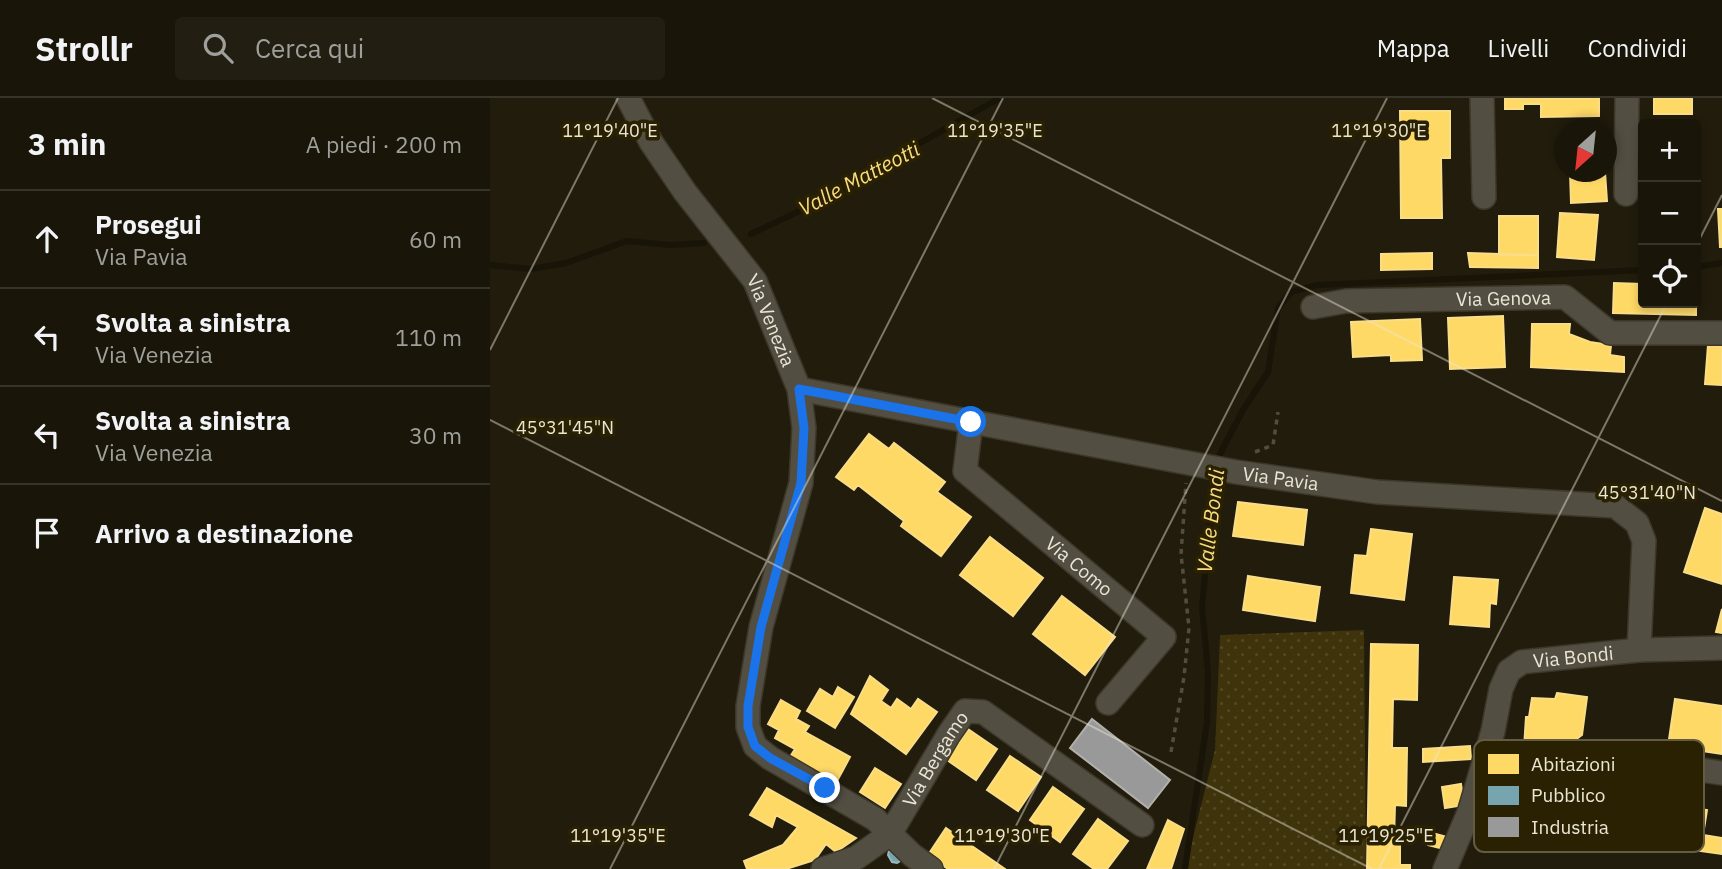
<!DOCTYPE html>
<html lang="it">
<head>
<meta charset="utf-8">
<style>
  :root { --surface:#191508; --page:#221e12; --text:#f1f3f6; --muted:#9f9f9c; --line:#373429 }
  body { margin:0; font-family:"IBM Plex Sans",sans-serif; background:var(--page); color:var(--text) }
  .controls { position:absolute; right:21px; top:21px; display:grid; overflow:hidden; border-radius:7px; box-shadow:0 4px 10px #0003 }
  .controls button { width:63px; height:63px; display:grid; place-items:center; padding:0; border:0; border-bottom:2px solid var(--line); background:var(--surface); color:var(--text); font:35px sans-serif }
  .compass { position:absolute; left:1064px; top:21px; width:63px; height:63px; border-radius:50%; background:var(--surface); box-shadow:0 4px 10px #0003; rotate:207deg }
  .stop { position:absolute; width:21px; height:21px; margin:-16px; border:5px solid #1a73e8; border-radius:50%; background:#fff }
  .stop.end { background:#1a73e8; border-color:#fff; box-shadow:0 2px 7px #0008 }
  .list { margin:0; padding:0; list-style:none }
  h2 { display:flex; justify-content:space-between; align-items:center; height:91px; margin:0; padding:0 28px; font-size:30px }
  h2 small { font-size:23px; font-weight:400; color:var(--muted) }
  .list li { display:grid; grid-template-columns:46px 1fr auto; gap:21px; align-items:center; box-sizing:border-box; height:98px; padding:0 28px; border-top:2px solid var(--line) }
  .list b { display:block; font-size:26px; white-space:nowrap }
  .list p { margin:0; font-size:23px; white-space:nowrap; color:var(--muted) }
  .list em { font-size:23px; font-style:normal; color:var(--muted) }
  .icon { flex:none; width:38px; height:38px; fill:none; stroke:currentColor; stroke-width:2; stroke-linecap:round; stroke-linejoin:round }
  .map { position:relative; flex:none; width:1232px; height:771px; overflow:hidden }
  header { display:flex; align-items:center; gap:42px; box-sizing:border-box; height:98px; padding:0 35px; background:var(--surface); border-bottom:2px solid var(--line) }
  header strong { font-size:33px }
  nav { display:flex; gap:38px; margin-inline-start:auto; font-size:24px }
  .search { width:490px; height:63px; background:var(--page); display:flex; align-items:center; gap:18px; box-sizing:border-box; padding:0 24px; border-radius:7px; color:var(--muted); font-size:26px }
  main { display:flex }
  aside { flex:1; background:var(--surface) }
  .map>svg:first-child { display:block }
</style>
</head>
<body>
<header>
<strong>Strollr</strong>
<div class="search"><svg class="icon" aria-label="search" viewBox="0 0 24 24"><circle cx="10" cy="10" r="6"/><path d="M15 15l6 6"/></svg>Cerca qui</div>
<nav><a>Mappa</a><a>Livelli</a><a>Condividi</a></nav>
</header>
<main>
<aside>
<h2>3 min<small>A piedi · 200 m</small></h2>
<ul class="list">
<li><svg class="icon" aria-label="ahead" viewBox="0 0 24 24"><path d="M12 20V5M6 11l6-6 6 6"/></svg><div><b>Prosegui</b><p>Via Pavia</p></div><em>60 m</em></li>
<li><svg class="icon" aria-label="left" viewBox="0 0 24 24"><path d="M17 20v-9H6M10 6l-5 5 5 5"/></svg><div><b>Svolta a sinistra</b><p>Via Venezia</p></div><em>110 m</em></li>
<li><svg class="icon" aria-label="left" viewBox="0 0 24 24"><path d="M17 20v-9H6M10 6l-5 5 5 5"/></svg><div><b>Svolta a sinistra</b><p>Via Venezia</p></div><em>30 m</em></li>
<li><svg class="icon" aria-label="arrive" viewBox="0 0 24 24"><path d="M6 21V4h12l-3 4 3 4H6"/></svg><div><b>Arrivo a destinazione</b></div></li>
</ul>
</aside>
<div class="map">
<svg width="1232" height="771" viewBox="0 0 1232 771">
  <defs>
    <pattern id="grass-dots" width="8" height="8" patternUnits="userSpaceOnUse" patternTransform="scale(1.75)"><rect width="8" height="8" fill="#3e330b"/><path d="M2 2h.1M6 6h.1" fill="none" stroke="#514722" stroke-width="1.8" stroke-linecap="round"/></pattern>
  </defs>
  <rect width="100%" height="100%" fill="#211c0b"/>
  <path fill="url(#grass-dots)" d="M874,532l2,239h-181l30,-119 5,-115z"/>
  <path fill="#ffd966" stroke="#f9dd87" stroke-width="2" d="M1015,0h94v18l-58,1v-13h-18v5h-18z
    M1164,0h38v16h-38z
    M910,13h50v47h-9l1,60h-41z
    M1210,45v44h-4v-43z
    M1080,74h35l2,29 -36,2z
    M1228,111h4v38h-2z
    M1206,114h2v43h-2z
    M1070,115l38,2 -4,45 -37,-3z
    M1009,118h39v39h-39z
    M942,155v16l-51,1v-16z
    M978,155l70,2v13l-68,-1z
    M1206,175v42l-83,-2 1,-30 29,1v19h53z
    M1013,218l2,51 -55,2 -2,-51z
    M930,221l2,41 -31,1v-6l-38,2 -2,-35z
    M1042,226h38l-1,10 21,8 21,3 -1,10 14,2v15l-93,-5z
    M1218,247l14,1v39l-17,-1z
    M379,336l20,15 5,-6 51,39 -8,10 34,25 -30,39 -40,-30 3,-5 -46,-36 -4,5 -18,-13z
    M748,404l69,8 -4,35 -70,-9z
    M1215,410l17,6v70l-38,-12z
    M881,431l41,5 -8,66 -53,-7 4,-38 12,1z
    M500,439l53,41 -30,38 -53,-41z
    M758,478l72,11 -5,34 -72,-11z
    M964,479l44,3 -2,24 -6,-1 -1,24 -39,-3z
    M572,498l53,41 -30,38 -52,-41z
    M1232,511v24l-6,-1z
    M881,546l47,1 -1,55 -24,-1 -1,49h15l-1,58 -11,-1 -1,34h6v26h10v4h-43z
    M380,578l18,14 -7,11 10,7 6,-9 14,10 7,-10 19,13 -31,42 -55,-40z
    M348,589l16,10 -19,31 -28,-17 13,-22 13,8z
    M1067,595l30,4 -5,38 -22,16 -36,-3 2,-31h3l3,-19 23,1z
    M1185,601l47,7v48l-54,-8z
    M291,602l19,11 -4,8 13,7 -4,6 45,25 -14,26 -46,-26 5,-8 -20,-11 4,-8 -11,-6z
    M478,631l29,20 -21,31 -29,-20z
    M980,648l1,13 -48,3v-13z
    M520,658l31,21 -23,34 -31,-21z
    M385,670l26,16 -16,24 -25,-16z
    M971,686l3,21 -19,3 -3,-21z
    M563,689l31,22 -24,33 -30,-22z
    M277,690l89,50 -20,14 -10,-8 -11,16 -29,9h-39l-3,-8 39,-16 15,-18 -22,-12 -4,12 -22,-12z
    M1174,705l43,7 -4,25 19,3v16l-22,-3 1,-6 -42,-6z
    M608,721l30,22 -21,28h-13l-21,-15z
    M678,722l16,9 -13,40h-24z
    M456,730l59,41h-57l-20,-14z
    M942,735l15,4 -3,12 -16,-4z"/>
  <path fill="#76a5af" stroke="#99b8ba" stroke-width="2" d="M403,749l9,13 -5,3 -5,-1 -4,-7 1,-5z"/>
  <path fill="#999" stroke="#b2b0ab" stroke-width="2" d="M602,621l78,61 -22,28 -78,-60z"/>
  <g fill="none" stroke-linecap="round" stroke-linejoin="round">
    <path stroke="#181407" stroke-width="6" d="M261,136l99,-47 54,-35 96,-54
      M0,167l41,4 35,-6 61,-22 43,4 34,-2
      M1206,169l26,-4
      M695,771l22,-147 1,-51 -6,-64 11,-117 7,-36 23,-44 25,-38 10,-64 13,-16 26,-7 326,-15"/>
    <g stroke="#3c3729" stroke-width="26">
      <g id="minor">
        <path id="s1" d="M138,0l23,44 34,50 70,89 44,108 5,39 -3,55 -40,144 -13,79v21l7,19 15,12 105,61 37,36 19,14"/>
        <path d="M992,0l2,99"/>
        <path d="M1136,96l1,-96"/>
        <path id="s2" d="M823,209l33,-6 219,-4 45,36h112"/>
        <path id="s3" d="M309,291l437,83 141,20 238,14 22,17 7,18 -5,109"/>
        <path id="s4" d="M481,324l-6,49 199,166 -56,66"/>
        <path d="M1081,724l11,-69 140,20"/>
        <path id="s5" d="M333,771l33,-11 34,-24 59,-100 16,-23 18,1 159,113"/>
        <path id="s6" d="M955,771l25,-59 23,-79 8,-42 8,-18 13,-9 117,-12 83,-2"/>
      </g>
    </g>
    <path stroke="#514e41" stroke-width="3.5" stroke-dasharray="5 5" stroke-linecap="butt" d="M765,354l18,-7 5,-33
      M681,654l13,-75 5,-49 -8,-74 5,-71"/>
    <use href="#minor" stroke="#524e41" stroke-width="23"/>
  </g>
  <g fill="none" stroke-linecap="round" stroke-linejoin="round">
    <path stroke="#1a73e8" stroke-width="9" d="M335,690l-55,-30 -15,-12 -7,-19v-21l13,-79 40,-144 3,-55 -5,-39 172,33"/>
  </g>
  <path fill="none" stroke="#ebe6d4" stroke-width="2" stroke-opacity="0.45" d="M442,0l790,403M1206,148l26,-51M0,252l128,-252M0,322l882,449M120,771l393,-771M504,771l393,-771M889,771l288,-566"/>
  <g text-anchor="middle" stroke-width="7" stroke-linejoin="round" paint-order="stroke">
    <g font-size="19" fill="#ebe6d4" stroke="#2a2102">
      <text dy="7" stroke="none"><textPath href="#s2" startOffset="191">Via Genova</textPath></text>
      <text dy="7" stroke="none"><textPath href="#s1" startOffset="266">Via Venezia</textPath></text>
      <text dy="7" stroke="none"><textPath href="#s3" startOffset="490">Via Pavia</textPath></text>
      <text dy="7" stroke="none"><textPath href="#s4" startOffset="198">Via Como</textPath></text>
      <text dy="7" stroke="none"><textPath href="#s6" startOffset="276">Via Bondi</textPath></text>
      <text dy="7" stroke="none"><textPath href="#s5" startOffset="164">Via Bergamo</textPath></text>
    </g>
    <g font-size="21" font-style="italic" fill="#fadc7e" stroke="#2a2102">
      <text transform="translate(369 81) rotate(-28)" y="7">Valle Matteotti</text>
      <text transform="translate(721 423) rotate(-83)" y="7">Valle Bondi</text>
    </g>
  </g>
  <rect x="984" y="642" width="230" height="112" rx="10" fill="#2a2102" stroke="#645c41" stroke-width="2"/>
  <rect x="998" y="656" width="31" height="20" fill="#ffd966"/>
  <rect x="998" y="688" width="31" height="19" fill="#76a5af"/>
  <rect x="998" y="719" width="31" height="20" fill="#999"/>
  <g font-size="19" fill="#ebe6d4">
    <text x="1041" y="673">Abitazioni</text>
    <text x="1041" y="704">Pubblico</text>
    <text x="1041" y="736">Industria</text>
  </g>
  <g font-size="18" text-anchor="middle" fill="#ebe6d4" stroke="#2a2102" stroke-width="7" stroke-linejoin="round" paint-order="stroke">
    <text x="120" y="39">11°19'40"E</text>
    <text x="505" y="39">11°19'35"E</text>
    <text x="889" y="39">11°19'30"E</text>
    <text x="75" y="336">45°31'45"N</text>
    <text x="1157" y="401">45°31'40"N</text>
    <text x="128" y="744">11°19'35"E</text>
    <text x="512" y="744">11°19'30"E</text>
    <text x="896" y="744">11°19'25"E</text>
  </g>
</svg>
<div class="controls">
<button>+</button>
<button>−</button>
<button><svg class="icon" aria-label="locate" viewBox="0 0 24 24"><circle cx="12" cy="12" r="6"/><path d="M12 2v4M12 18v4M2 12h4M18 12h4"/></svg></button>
</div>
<svg class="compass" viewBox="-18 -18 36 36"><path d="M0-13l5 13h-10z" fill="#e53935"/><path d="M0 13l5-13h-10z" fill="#9f9f9c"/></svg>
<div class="stop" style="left:481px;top:324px"></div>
<div class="stop end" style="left:335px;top:690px"></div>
</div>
</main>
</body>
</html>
